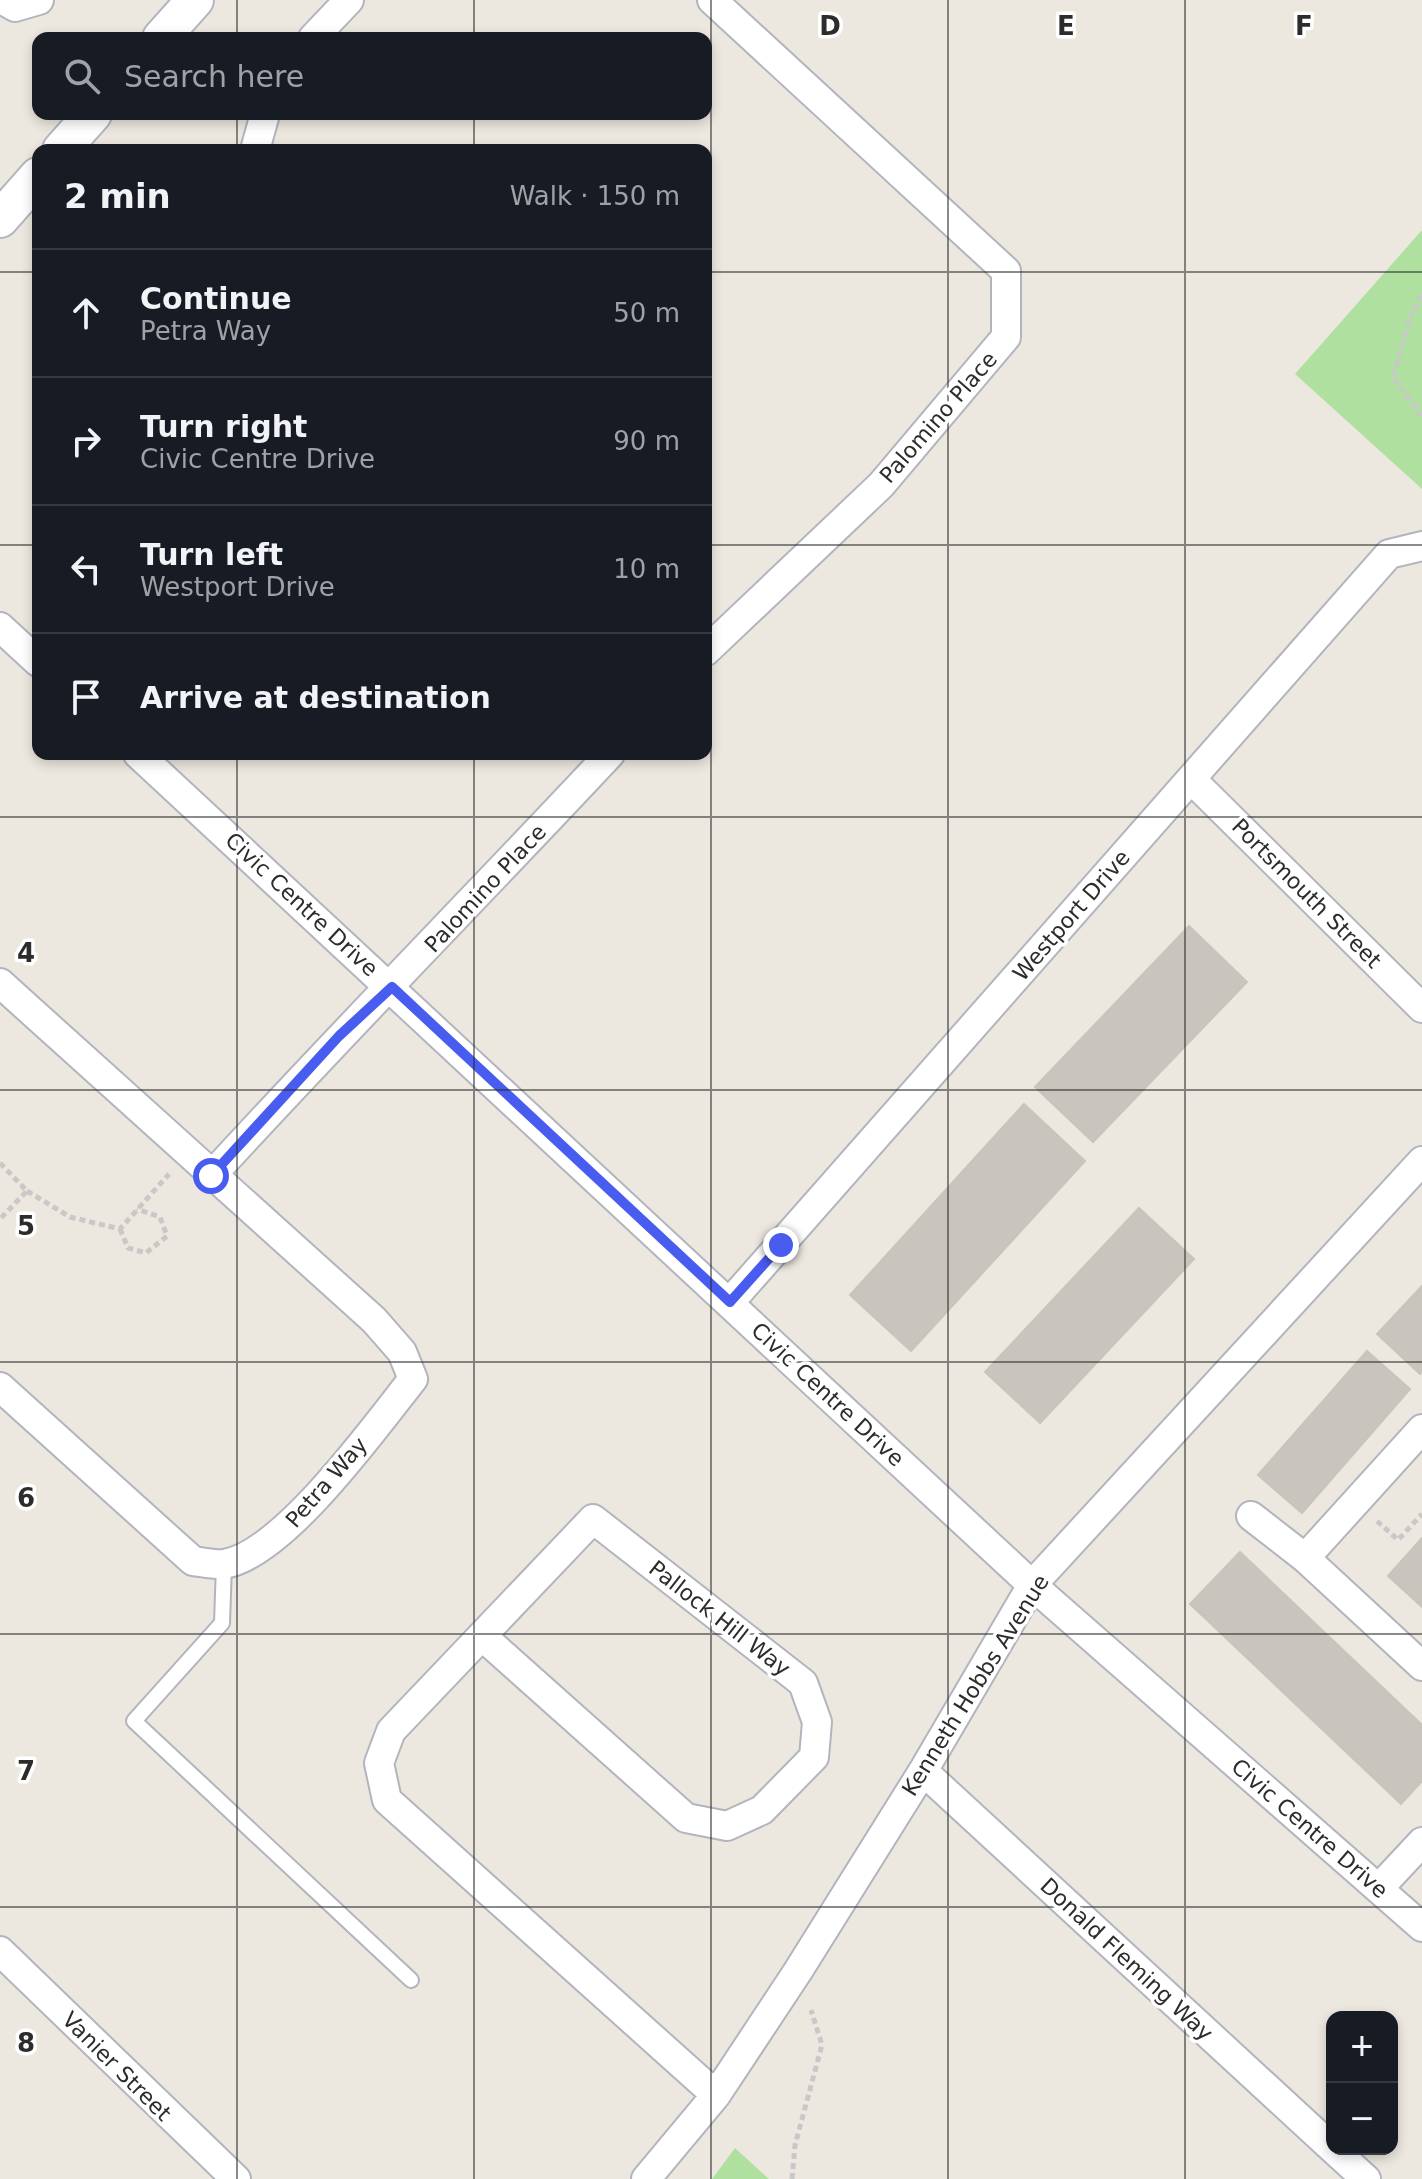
<!DOCTYPE html>
<html lang="en">
<head>
<meta charset="utf-8">
<style>
  :root { --surface:#171b24; --page:#242831; --text:#f1f3f6; --muted:#9ea1a6; --line:#363941 }
  body { margin:0; font-family:"DejaVu Sans",sans-serif; background:var(--page); color:var(--text) }
  .controls { position:absolute; right:24px; bottom:24px; display:grid; overflow:hidden; border-radius:16px; box-shadow:0 4px 12px #0003 }
  .controls button { width:72px; height:72px; display:grid; place-items:center; padding:0; border:0; border-bottom:2px solid var(--line); background:var(--surface); color:var(--text); font:40px sans-serif }
  .stop { position:absolute; width:24px; height:24px; margin:-18px; border:6px solid #495cf0; border-radius:50%; background:#fff }
  .stop.end { background:#495cf0; border-color:#fff; box-shadow:0 2px 8px #0008 }
  .list { margin:0; padding:0; list-style:none }
  h2 { display:flex; justify-content:space-between; align-items:center; height:104px; margin:0; padding:0 32px; font-size:34px }
  h2 small { font-size:26px; font-weight:400; color:var(--muted) }
  .list li { display:grid; grid-template-columns:52px 1fr auto; gap:24px; align-items:center; box-sizing:border-box; height:128px; padding:0 32px; border-top:2px solid var(--line) }
  .list b { display:block; font-size:30px; white-space:nowrap }
  .list p { margin:0; font-size:26px; white-space:nowrap; color:var(--muted) }
  .list em { font-size:26px; font-style:normal; color:var(--muted) }
  .icon { flex:none; width:44px; height:44px; fill:none; stroke:currentColor; stroke-width:2; stroke-linecap:round; stroke-linejoin:round }
  .map { position:relative; flex:none; width:1422px; height:2179px; overflow:hidden }
  .search { position:absolute; background:var(--surface); box-shadow:0 4px 12px #0003; left:32px; top:32px; width:680px; height:88px; display:flex; align-items:center; gap:20px; box-sizing:border-box; padding:0 28px; border-radius:16px; color:var(--muted); font-size:30px }
  .panel { position:absolute; background:var(--surface); box-shadow:0 4px 12px #0003; left:32px; top:144px; width:680px; height:616px; border-radius:16px }
  .map>svg:first-child { display:block }
</style>
</head>
<body>
<div class="map">
<svg width="1422" height="2179" viewBox="0 0 1422 2179">
  <rect width="100%" height="100%" fill="#ede8df"/>
  <path fill="#b0e09f" d="M1422,230v259l-127,-115z
    M735,2148l34,31h-57z"/>
  <path fill="#c8c5be" stroke="#c8c4b9" stroke-width="2" d="M1189,926l58,56 -154,160 -58,-55z
    M1024,1104l61,57 -174,190 -61,-56z
    M1139,1208l55,51 -154,164 -55,-51z
    M1422,1286v85l-2,3 -43,-40z
    M1367,1351l43,38 -108,124 -44,-38z
    M1422,1538v69l-34,-31z
    M1240,1552l182,173v56l-21,23 -211,-200z"/>
  <g fill="none" stroke-linecap="round" stroke-linejoin="round">
    <g stroke="#b2b4be" stroke-width="18">
      <path id="service" d="M224,1564l-2,59 -88,98 277,259"/>
    </g>
    <g stroke="#b2b4be" stroke-width="32">
      <path id="minor" d="M3,0l12,7 24,-7
        M313,38l36,-38
        M255,150l10,-36
        M0,627l38,35
        M706,651l175,-166 125,-148v-66l-294,-271
        M138,754l894,831 390,342
        M1191,779l231,229
        M0,983l374,337 28,32 11,27c-38,48 -130,176 -189,185 -10,1 -22,-2 -31,-3l-193,-174
        M211,1176c131,-143 267,-281 399,-422
        M730,1302l659,-748 33,-8
        M1422,1429l-117,129 117,108
        M1251,1516l54,42
        M482,1636l204,182 41,8 35,-16 52,-53 3,-35 -14,-39 -210,-164 -202,212 -12,32 8,37 329,295
        M923,1771l409,377
        M1380,1887l42,-45
        M0,1951l236,228
        M1333,2149l33,30
        M646,2179l70,-84 82,-124 125,-200 109,-186 390,-424"/>
    </g>
    <g stroke="#b2b4be" stroke-width="40">
      <path id="tertiary" d="M161,38l34,-38
        M61,150l32,-36
        M0,219l38,-43"/>
    </g>
    <path stroke="#c8c8c8" stroke-width="5" stroke-dasharray="6 4" stroke-linecap="butt" d="M1422,295l-11,20 -18,62 29,40
      M0,1163l27,28 -27,28
      M27,1191l43,26 50,12 49,-55
      M120,1229l8,19 18,5 21,-17 -7,-19 -23,-8
      M1377,1521l21,19 24,-26
      M792,2179l3,-34 27,-100 -11,-35"/>
    <use href="#service" stroke="#fff" stroke-width="14"/>
    <use href="#minor" stroke="#fff" stroke-width="28"/>
    <use href="#tertiary" stroke="#fff" stroke-width="36"/>
  </g>
  <g fill="none" stroke-linecap="round" stroke-linejoin="round">
    <path stroke="#495cf0" stroke-width="10" d="M211,1176l128,-140 53,-49 338,315 51,-57"/>
  </g>
  <path fill="none" stroke="#2c2c2c" stroke-width="2" stroke-opacity="0.55" d="M237,0v38M474,0v38M711,0v2179M948,0v2179M1185,0v2179M237,114v36M474,114v36M0,272h38M706,272h716M0,545h38M706,545h716M237,754v1425M474,754v1425M0,817h1422M0,1090h1422M0,1362h1422M0,1634h1422M0,1907h1422"/>
  <g text-anchor="middle" stroke-width="7" stroke-linejoin="round" paint-order="stroke">
    <g font-size="22" fill="#2c2c2c" stroke="#fff">
      <text transform="translate(938 417) rotate(-49)" y="8">Palomino Place</text>
      <text transform="translate(485 888) rotate(-47)" y="8">Palomino Place</text>
      <text transform="translate(1307 893) rotate(45)" y="8">Portsmouth Street</text>
      <text transform="translate(302 904) rotate(43)" y="8">Civic Centre Drive</text>
      <text transform="translate(1071 915) rotate(-49)" y="8">Westport Drive</text>
      <text transform="translate(828 1394) rotate(43)" y="8">Civic Centre Drive</text>
      <text transform="translate(326 1482) rotate(-49)" y="8">Petra Way</text>
      <text transform="translate(720 1618) rotate(38)" y="8">Pallock Hill Way</text>
      <text transform="translate(975 1685) rotate(-58)" y="8">Kenneth Hobbs Avenue</text>
      <text transform="translate(1310 1828) rotate(41)" y="8">Civic Centre Drive</text>
      <text transform="translate(1127 1959) rotate(43)" y="8">Donald Fleming Way</text>
      <text transform="translate(117 2066) rotate(45)" y="8">Vanier Street</text>
    </g>
  </g>
  <g font-size="26" text-anchor="middle" font-weight="bold" fill="#2c2c2c" stroke="#fff" stroke-width="7" stroke-linejoin="round" paint-order="stroke">
    <text x="830" y="35">D</text>
    <text x="1066" y="35">E</text>
    <text x="1304" y="35">F</text>
    <text x="26" y="962">4</text>
    <text x="26" y="1235">5</text>
    <text x="26" y="1507">6</text>
    <text x="26" y="1780">7</text>
    <text x="26" y="2052">8</text>
  </g>
</svg>
<div class="controls">
<button>+</button>
<button>−</button>
</div>
<div class="stop" style="left:211px;top:1176px"></div>
<div class="stop end" style="left:781px;top:1245px"></div>
<div class="search"><svg class="icon" aria-label="search" viewBox="0 0 24 24"><circle cx="10" cy="10" r="6"/><path d="M15 15l6 6"/></svg>Search here</div>
<section class="panel">
<h2>2 min<small>Walk · 150 m</small></h2>
<ul class="list">
<li><svg class="icon" aria-label="ahead" viewBox="0 0 24 24"><path d="M12 20V5M6 11l6-6 6 6"/></svg><div><b>Continue</b><p>Petra Way</p></div><em>50 m</em></li>
<li><svg class="icon" aria-label="right" viewBox="0 0 24 24"><path d="M7 20v-9h11M14 6l5 5-5 5"/></svg><div><b>Turn right</b><p>Civic Centre Drive</p></div><em>90 m</em></li>
<li><svg class="icon" aria-label="left" viewBox="0 0 24 24"><path d="M17 20v-9H6M10 6l-5 5 5 5"/></svg><div><b>Turn left</b><p>Westport Drive</p></div><em>10 m</em></li>
<li><svg class="icon" aria-label="arrive" viewBox="0 0 24 24"><path d="M6 21V4h12l-3 4 3 4H6"/></svg><div><b>Arrive at destination</b></div></li>
</ul>
</section>
</div>
</body>
</html>
